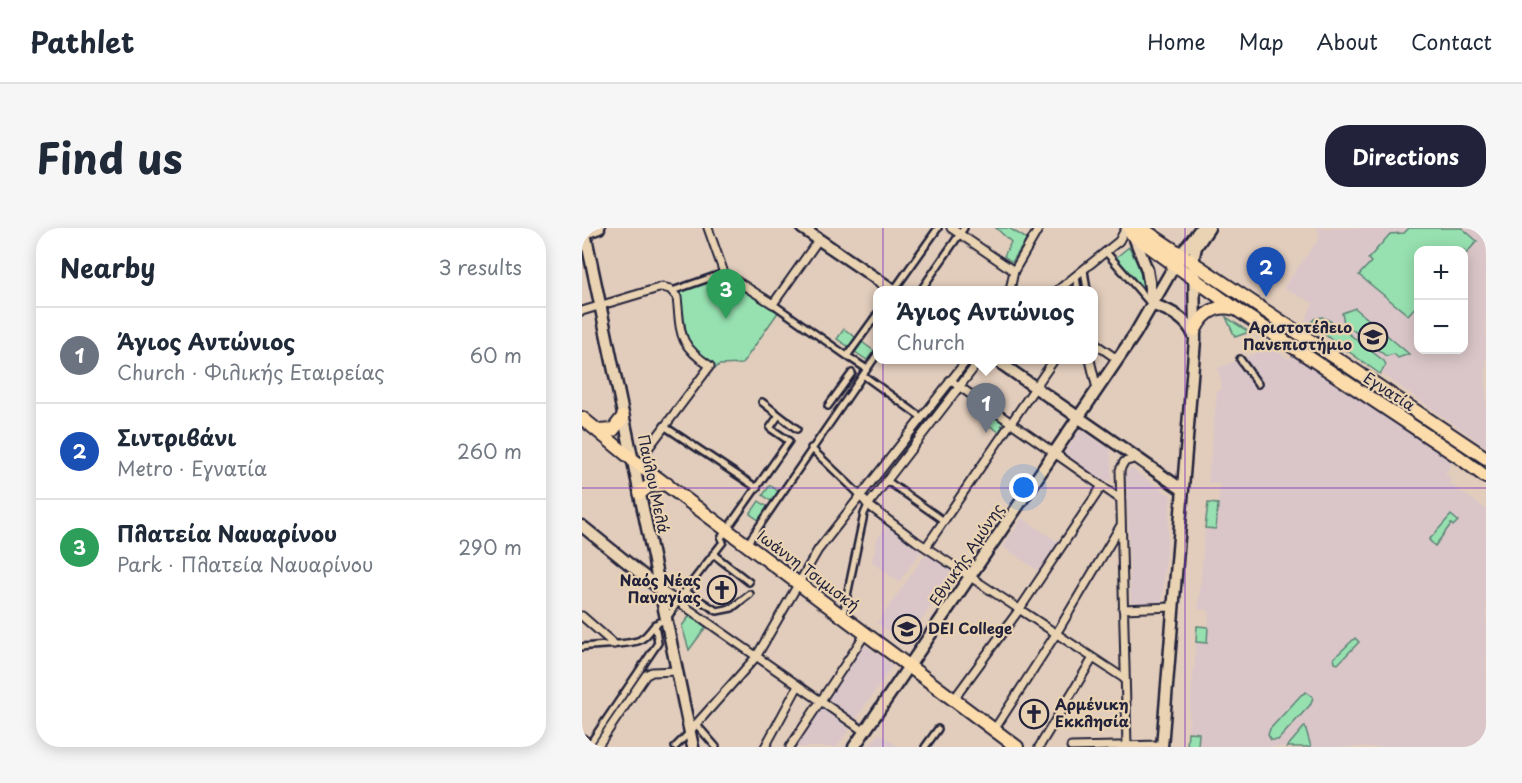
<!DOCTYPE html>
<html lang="en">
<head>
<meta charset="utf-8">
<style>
  :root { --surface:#fff; --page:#f6f6f7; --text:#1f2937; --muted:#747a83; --line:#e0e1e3; --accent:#22223b }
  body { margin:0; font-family:"Playpen Sans",sans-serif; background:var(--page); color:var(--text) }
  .controls { position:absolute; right:18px; top:18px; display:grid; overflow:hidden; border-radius:12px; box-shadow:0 3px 15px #0003 }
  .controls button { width:54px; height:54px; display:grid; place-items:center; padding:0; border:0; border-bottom:2px solid var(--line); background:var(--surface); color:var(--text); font:30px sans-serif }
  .you { position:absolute; left:442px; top:260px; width:21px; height:21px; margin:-15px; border:4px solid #fff; border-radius:50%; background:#1a73e8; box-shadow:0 0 0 9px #1a73e833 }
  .badge { display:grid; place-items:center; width:39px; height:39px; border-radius:50%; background:var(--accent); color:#fff; font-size:20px; font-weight:700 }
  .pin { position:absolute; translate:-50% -50px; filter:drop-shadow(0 2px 3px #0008) }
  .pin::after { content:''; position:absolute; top:32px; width:21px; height:18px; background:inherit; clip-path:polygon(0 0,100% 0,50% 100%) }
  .popup { position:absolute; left:291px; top:58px; width:225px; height:78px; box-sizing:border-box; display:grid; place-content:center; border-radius:12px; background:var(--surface); filter:drop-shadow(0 2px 4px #0005); font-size:20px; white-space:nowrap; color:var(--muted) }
  .popup b { font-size:22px; color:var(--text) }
  .popup::after { content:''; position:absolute; left:50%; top:100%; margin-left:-12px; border:12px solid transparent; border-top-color:var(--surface) }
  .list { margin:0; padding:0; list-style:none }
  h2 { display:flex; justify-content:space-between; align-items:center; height:78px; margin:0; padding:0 24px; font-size:26px }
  h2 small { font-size:20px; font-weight:400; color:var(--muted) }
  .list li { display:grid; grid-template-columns:39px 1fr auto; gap:18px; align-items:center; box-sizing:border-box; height:96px; padding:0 24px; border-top:2px solid var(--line) }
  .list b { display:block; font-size:22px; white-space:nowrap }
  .list p { margin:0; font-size:20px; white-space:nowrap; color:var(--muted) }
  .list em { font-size:20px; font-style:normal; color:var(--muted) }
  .map { position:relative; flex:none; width:904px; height:519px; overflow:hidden; border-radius:24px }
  header { display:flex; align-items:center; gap:36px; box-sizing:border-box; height:84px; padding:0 30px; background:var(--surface); border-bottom:2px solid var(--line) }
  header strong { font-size:28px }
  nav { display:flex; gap:33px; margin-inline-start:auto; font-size:21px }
  .intro { display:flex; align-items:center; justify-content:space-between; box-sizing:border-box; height:144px; padding:0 36px }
  h1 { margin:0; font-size:42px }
  .button { padding:15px 27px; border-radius:24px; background:var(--accent); color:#fff; font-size:21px; font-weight:700 }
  main { display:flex; gap:36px; padding:0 36px }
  aside { flex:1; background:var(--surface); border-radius:24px; box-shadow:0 3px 15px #0003 }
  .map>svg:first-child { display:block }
</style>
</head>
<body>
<header>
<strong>Pathlet</strong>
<nav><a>Home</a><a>Map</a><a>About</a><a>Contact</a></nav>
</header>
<div class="intro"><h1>Find us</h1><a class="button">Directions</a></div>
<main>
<aside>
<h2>Nearby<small>3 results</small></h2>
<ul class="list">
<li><span class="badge" style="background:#6b7280">1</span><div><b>Άγιος Αντώνιος</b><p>Church · Φιλικής Εταιρείας</p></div><em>60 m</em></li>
<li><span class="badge" style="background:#1a4fb4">2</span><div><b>Σιντριβάνι</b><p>Metro · Εγνατία</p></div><em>260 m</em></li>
<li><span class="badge" style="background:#2e9e5b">3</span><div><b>Πλατεία Ναυαρίνου</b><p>Park · Πλατεία Ναυαρίνου</p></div><em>290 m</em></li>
</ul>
</aside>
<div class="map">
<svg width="904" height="519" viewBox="0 0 904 519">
  <rect width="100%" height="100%" fill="#e2cdbc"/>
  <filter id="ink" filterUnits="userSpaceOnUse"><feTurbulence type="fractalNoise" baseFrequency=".0167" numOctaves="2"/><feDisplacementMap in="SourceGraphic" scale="12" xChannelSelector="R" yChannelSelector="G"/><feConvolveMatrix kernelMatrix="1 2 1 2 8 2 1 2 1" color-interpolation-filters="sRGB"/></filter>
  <g filter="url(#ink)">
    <path fill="#dac6c8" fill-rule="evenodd" d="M735,0h169v219l-181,-127 8,-17 -30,-15 37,-51zM836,22h46v100h-46z
      M689,119l18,12 3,-4 62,39 93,64 5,5 -7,11 6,4 -2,5 37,26v238h-288l1,-14 -11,-1 8,-90 10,1 2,-16 1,-17 -11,-1 7,-81h11l4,-44 -12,-1 9,-91 5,-4 -4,-20z
      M498,201l30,20 2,31 -11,1 -38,-26z
      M549,240l40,28 -9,107 -31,1 -5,-133z
      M440,290l38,25 -20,29 -37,-25z
      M305,297l35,25 -23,32 -27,-20 5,-23z
      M345,324l29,19 -51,72 -28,-20z
      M282,416l29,21 -56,82h-43z
      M297,505l20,14h-30z"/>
    <path fill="#97e1b0" stroke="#5c8276" stroke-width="1.5" d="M414,0h13l18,11 -15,23 -8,-6 7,-14z
      M827,0h53l15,13 -13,15v-6h-46v54l-10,11 -49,-40 12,-13 -3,-3 22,-25 14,-1z
      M547,19l10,20 5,23 -30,-31z
      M142,45l55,38 -37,53 -23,1 -3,3 -13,-7 -22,-25 -3,-33 -6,-12z
      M773,80l54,46 -11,4 -4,-4 -8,2 -42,-33 -2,-10z
      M644,89l23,15 -14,5z
      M740,89l14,7 48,37 2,4 -6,9 -70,-50 4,-5z
      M262,101l14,10 -6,10 -15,-10z
      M280,114l12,9 -7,9 -12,-8z
      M406,185l15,9 -2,3 2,1 -4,6 -16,-11z
      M188,257l9,7 -7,10 -9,-7z
      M177,273l10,7 -9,13 -10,-7z
      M626,275l10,1 -2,25 -11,-1z
      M869,287l7,6 -5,5 -2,-2 -16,22 -6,-6z
      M108,387l16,12 -17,23 -7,-24z
      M615,398l11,1 -1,16 -11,-1z
      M773,410l4,4 -21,22 -3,-1 -1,-5z
      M724,464l7,5 -2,7 -33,36h-7l-3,-5 2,-6 31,-34z
      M723,498l6,21h-24z
      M606,504l11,1 -1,14h-11z"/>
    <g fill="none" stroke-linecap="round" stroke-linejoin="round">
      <g stroke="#22223b" stroke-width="10">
        <path id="pedestrian" d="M524,24l44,51
          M502,42l3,20
          M494,49l2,13
          M312,62l44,-62
          M339,62l43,-62
          M90,63l52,-18
          M191,76l74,52
          M512,107l1,9
          M658,131l18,25
          M285,141l-20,-13 31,-43
          M281,147l58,42
          M180,174l35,27
          M246,178l24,-33
          M82,198l93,62
          M229,220l49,47
          M304,252l58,41
          M165,316l131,-191
          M131,326l36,28
          M103,363l32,20 15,-3 18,-14
          M261,387l21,-101 4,-9
          M0,419c13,-2 48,-2 58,-7 13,-7 9,-16 26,-20l19,-29 38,-49 -2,-4 68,-97 -19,-13 9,-13
          M114,496l20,23
          M7,517l69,-102 -3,-19
          M93,519l14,-14
          M343,519l13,-18"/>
      </g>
      <g stroke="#22223b" stroke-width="11">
        <path id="minor" d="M126,0l16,45 49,31 46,-65
          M369,0l63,43
          M428,62l4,-19 25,-43
          M476,62l61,-49 7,-13
          M0,83l80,-24 8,2 7,8c4,36 0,47 33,69l-63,84 -4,17
          M512,115l23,16
          M508,132l7,29
          M368,152l170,119
          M278,267l8,10 48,36 209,138
          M286,277l112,-145
          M344,319l128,-187
          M78,361l205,143
          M541,381l50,-2
          M0,388l32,28
          M372,471l65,-89 83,-124
          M412,502l62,-96 65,-109
          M108,503l66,-74 62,-107 149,-190
          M545,518l-7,-276 4,-8 13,-4
          M15,519l49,-72 6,-3 25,-1
          M183,519l33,-61
          M208,519l76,-114
          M457,519l54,-89
          M489,519l91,-2"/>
      </g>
      <g stroke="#22223b" stroke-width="15">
        <path id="secondary" d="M2,0l109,519
          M220,0l91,62
          M0,6l17,-6
          M551,6l14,36 6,35
          M571,77c17,5 34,13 41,31
          M414,132l187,130
          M0,298l78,63
          M272,519l281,-413 46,-80 20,-26
          M580,519l33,-407 -1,-84 2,-9 13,-19"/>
      </g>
      <g stroke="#22223b" stroke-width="16">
        <path id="primary" d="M548,0l2,6 104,75 223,148 27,20
          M559,0l345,230
          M613,102c8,-17 22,-26 40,-21
          M0,190l50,41 385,288
          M16,203l15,-1 10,-13
          M58,265l9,-7 18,-2
          M0,513l7,6"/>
      </g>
      <use href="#pedestrian" stroke="#e9d3b2" stroke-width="5"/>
      <use href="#minor" stroke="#e9d3b2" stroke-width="7"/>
      <use href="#secondary" stroke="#e9d3b2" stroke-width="10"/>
      <use href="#primary" stroke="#fddcac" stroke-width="12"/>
    </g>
  </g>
  <path fill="none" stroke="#7b2cbf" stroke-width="1.5" stroke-opacity="0.55" d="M301,0v519M603,0v519M0,260h904"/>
  <defs>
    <g id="university-ring" transform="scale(1.5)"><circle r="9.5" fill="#e9d3b2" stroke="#22223b" stroke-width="1.5"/><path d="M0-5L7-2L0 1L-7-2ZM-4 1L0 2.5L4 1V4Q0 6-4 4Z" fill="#22223b"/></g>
    <g id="church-ring" transform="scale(1.5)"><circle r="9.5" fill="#e9d3b2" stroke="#22223b" stroke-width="1.5"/><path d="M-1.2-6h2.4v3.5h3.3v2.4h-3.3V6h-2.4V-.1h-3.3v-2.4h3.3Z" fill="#22223b"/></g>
  </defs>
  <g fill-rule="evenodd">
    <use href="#university-ring" x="791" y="109"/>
    <use href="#church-ring" x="140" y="362"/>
    <use href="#university-ring" x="325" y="401"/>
    <use href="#church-ring" x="452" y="486"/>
  </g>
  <g text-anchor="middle" stroke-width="4.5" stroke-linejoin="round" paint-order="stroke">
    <g font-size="15" font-weight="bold" fill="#22223b" stroke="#e9d3b2" text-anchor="end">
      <text x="770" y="105">Αριστοτέλειο<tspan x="770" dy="17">Πανεπιστήμιο</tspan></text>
      <text x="119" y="358">Ναός Νέας<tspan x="119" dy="17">Παναγίας</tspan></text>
      <text x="346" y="406" text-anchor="start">DEI College</text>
      <text x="473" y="482" text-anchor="start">Αρμένικη<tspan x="473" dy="17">Εκκλησία</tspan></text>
    </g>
    <g font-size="15" fill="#22223b" stroke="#e9d3b2">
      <text transform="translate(807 164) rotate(33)" y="5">Εγνατία</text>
      <text transform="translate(71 256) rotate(78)" y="5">Παύλου Μελά</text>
      <text transform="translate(385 327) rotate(-56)" y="5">Εθνικής Αμύνης</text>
      <text transform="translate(226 343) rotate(37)" y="5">Ιωάννη Τσιμισκή</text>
    </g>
  </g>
</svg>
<div class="controls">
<button>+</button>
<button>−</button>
</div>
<div class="you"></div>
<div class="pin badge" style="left:404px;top:205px;background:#6b7280">1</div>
<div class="popup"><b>Άγιος Αντώνιος</b>Church</div>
<div class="pin badge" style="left:684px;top:69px;background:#1a4fb4">2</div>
<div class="pin badge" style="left:144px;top:91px;background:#2e9e5b">3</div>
</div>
</main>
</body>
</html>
